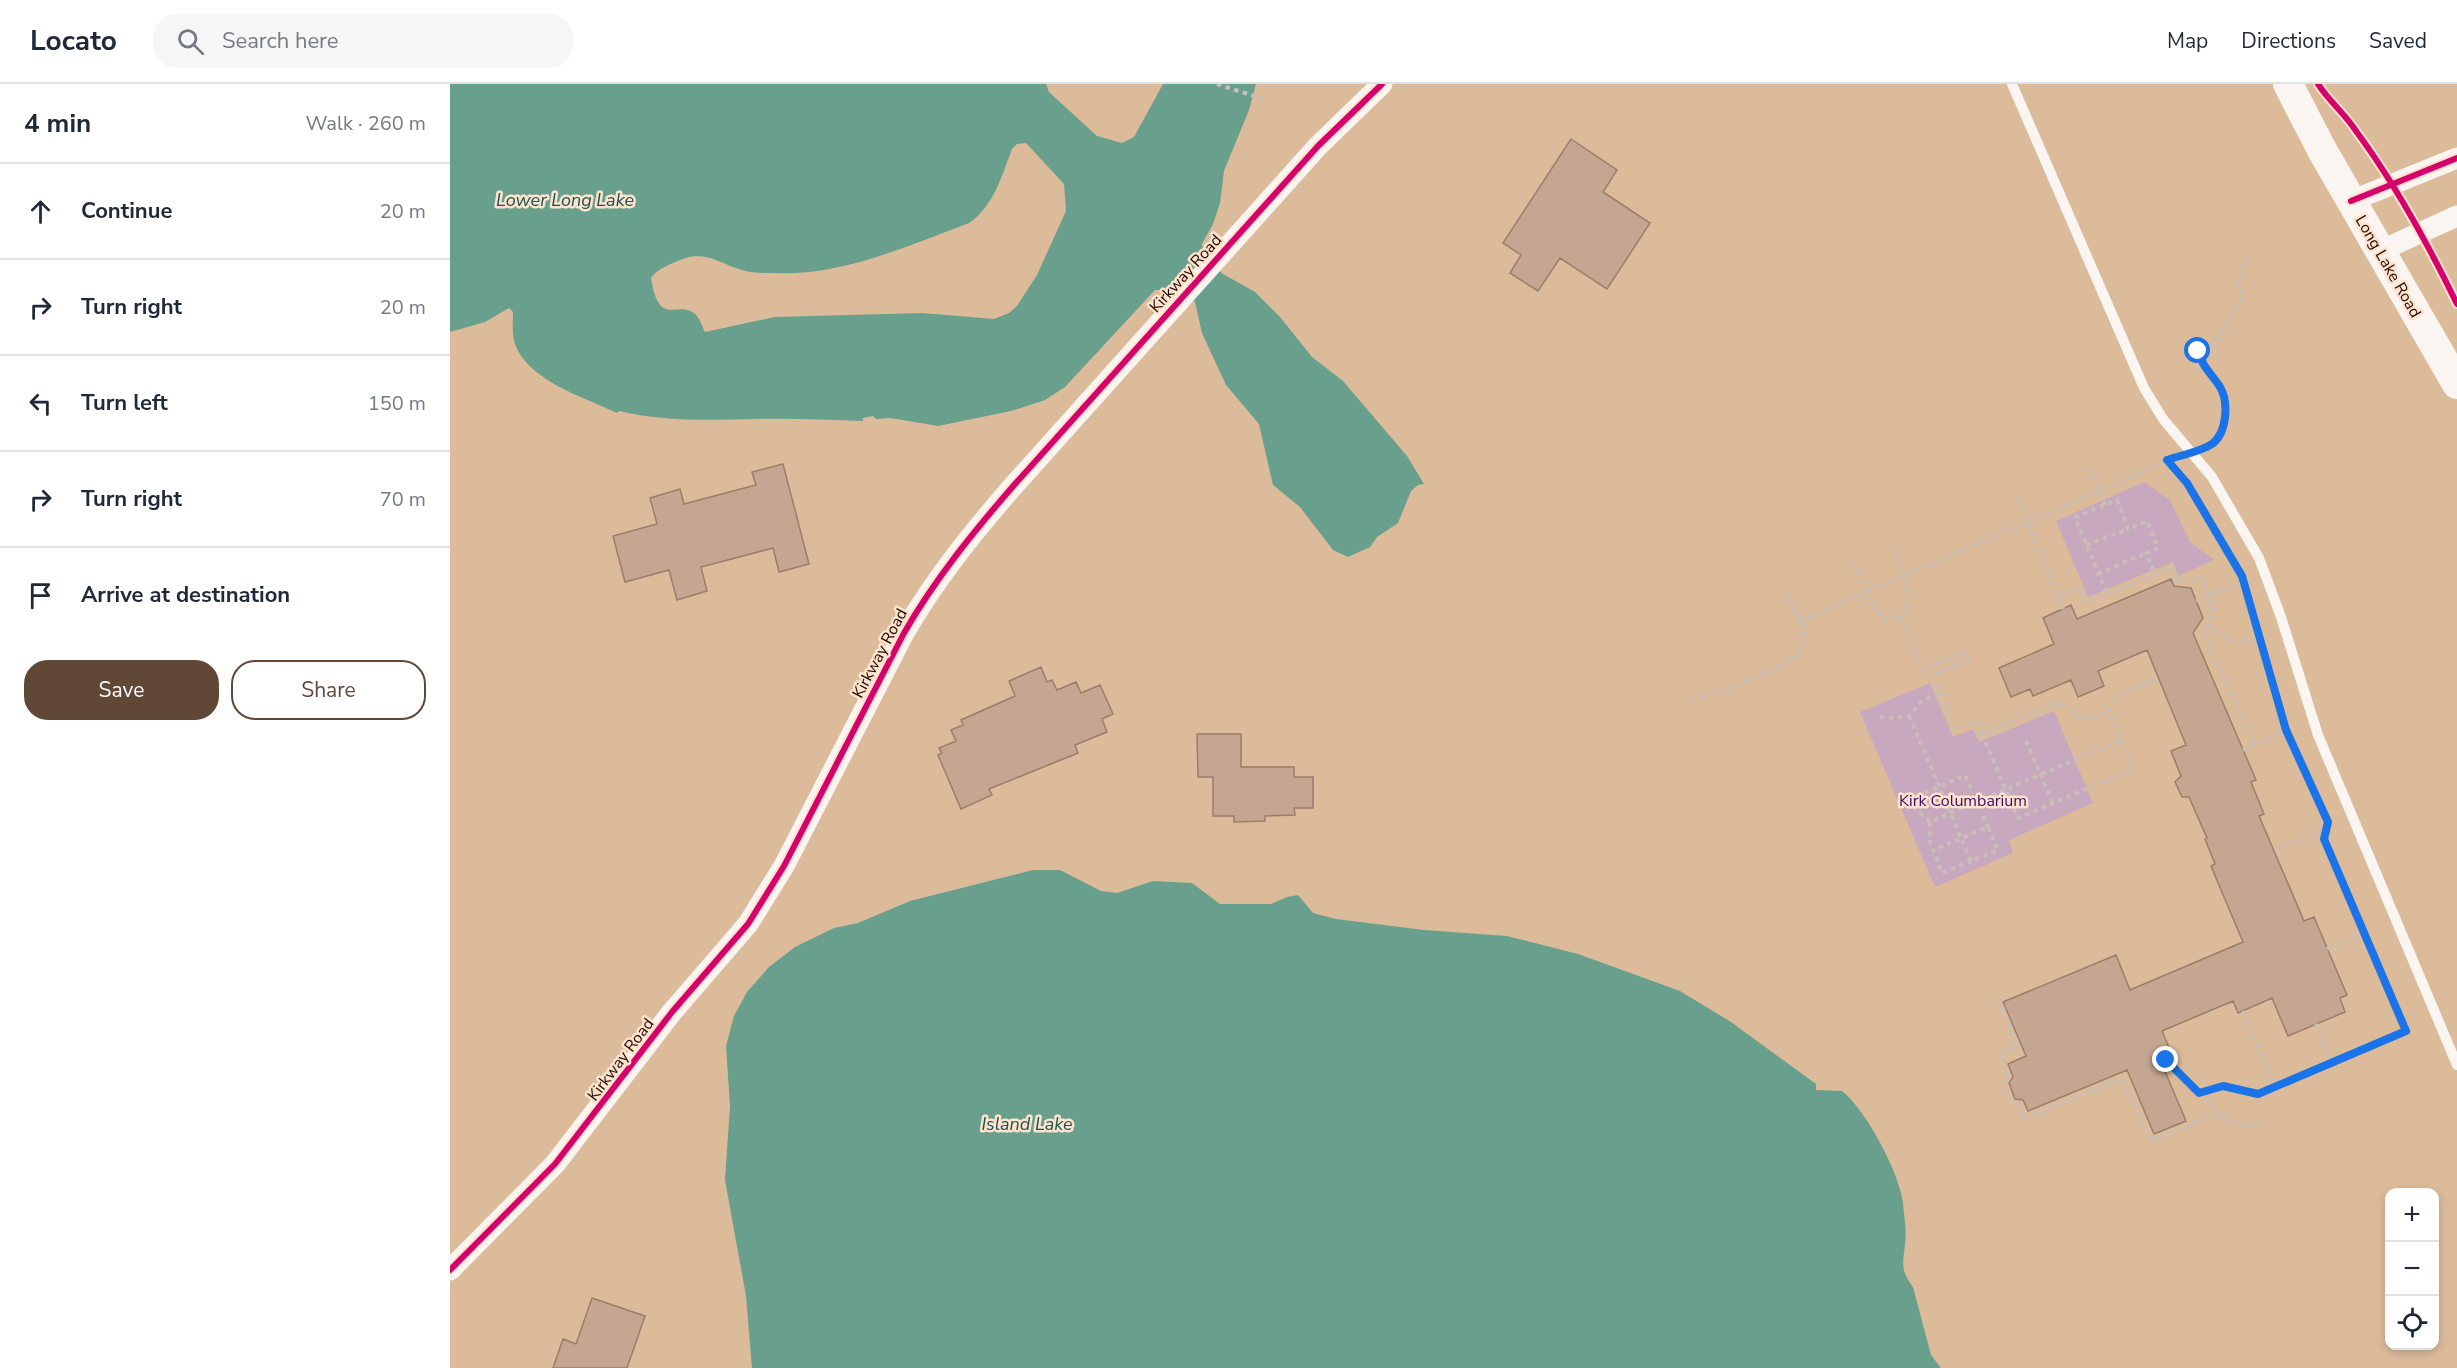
<!DOCTYPE html>
<html lang="en">
<head>
<meta charset="utf-8">
<style>
  :root { --surface:#fff; --page:#f6f6f7; --text:#1f2937; --muted:#747a83; --line:#e0e1e3; --accent:#604736 }
  body { margin:0; font-family:"Nunito Sans",sans-serif; background:var(--page); color:var(--text) }
  .controls { position:absolute; right:18px; bottom:18px; display:grid; overflow:hidden; border-radius:12px; box-shadow:0 3px 9px #0003 }
  .controls button { width:54px; height:54px; display:grid; place-items:center; padding:0; border:0; border-bottom:2px solid var(--line); background:var(--surface); color:var(--text); font:30px sans-serif }
  .stop { position:absolute; width:18px; height:18px; margin:-14px; border:4px solid #1a73e8; border-radius:50%; background:#fff }
  .stop.end { background:#1a73e8; border-color:#fff; box-shadow:0 2px 6px #0008 }
  .list { margin:0; padding:0; list-style:none }
  h2 { display:flex; justify-content:space-between; align-items:center; height:78px; margin:0; padding:0 24px; font-size:26px }
  h2 small { font-size:20px; font-weight:400; color:var(--muted) }
  .list li { display:grid; grid-template-columns:39px 1fr auto; gap:18px; align-items:center; box-sizing:border-box; height:96px; padding:0 24px; border-top:2px solid var(--line) }
  .list b { display:block; font-size:22px; white-space:nowrap }
  .list em { font-size:20px; font-style:normal; color:var(--muted) }
  .actions { display:flex; gap:12px; padding:18px 24px }
  .actions a { flex:1; padding:14px 0; border:2px solid var(--accent); border-radius:24px; text-align:center; font-size:21px; color:var(--accent) }
  .actions .main { background:var(--accent); color:#fff }
  .icon { flex:none; width:33px; height:33px; fill:none; stroke:currentColor; stroke-width:2; stroke-linecap:round; stroke-linejoin:round }
  .map { position:relative; flex:none; width:2007px; height:1284px; overflow:hidden }
  header { display:flex; align-items:center; gap:36px; box-sizing:border-box; height:84px; padding:0 30px; background:var(--surface); border-bottom:2px solid var(--line) }
  header strong { font-size:28px }
  nav { display:flex; gap:33px; margin-inline-start:auto; font-size:21px }
  .search { width:420px; height:54px; background:var(--page); display:flex; align-items:center; gap:15px; box-sizing:border-box; padding:0 21px; border-radius:24px; color:var(--muted); font-size:22px }
  main { display:flex }
  aside { flex:1; background:var(--surface) }
  .map>svg:first-child { display:block }
</style>
</head>
<body>
<header>
<strong>Locato</strong>
<div class="search"><svg class="icon" aria-label="search" viewBox="0 0 24 24"><circle cx="10" cy="10" r="6"/><path d="M15 15l6 6"/></svg>Search here</div>
<nav><a>Map</a><a>Directions</a><a>Saved</a></nav>
</header>
<main>
<aside>
<h2>4 min<small>Walk · 260 m</small></h2>
<ul class="list">
<li><svg class="icon" aria-label="ahead" viewBox="0 0 24 24"><path d="M12 20V5M6 11l6-6 6 6"/></svg><div><b>Continue</b></div><em>20 m</em></li>
<li><svg class="icon" aria-label="right" viewBox="0 0 24 24"><path d="M7 20v-9h11M14 6l5 5-5 5"/></svg><div><b>Turn right</b></div><em>20 m</em></li>
<li><svg class="icon" aria-label="left" viewBox="0 0 24 24"><path d="M17 20v-9H6M10 6l-5 5 5 5"/></svg><div><b>Turn left</b></div><em>150 m</em></li>
<li><svg class="icon" aria-label="right" viewBox="0 0 24 24"><path d="M7 20v-9h11M14 6l5 5-5 5"/></svg><div><b>Turn right</b></div><em>70 m</em></li>
<li><svg class="icon" aria-label="arrive" viewBox="0 0 24 24"><path d="M6 21V4h12l-3 4 3 4H6"/></svg><div><b>Arrive at destination</b></div></li>
</ul>
<div class="actions"><a class="main">Save</a><a>Share</a></div>
</aside>
<div class="map">
<svg width="2007" height="1284" viewBox="0 0 2007 1284">
  <rect width="100%" height="100%" fill="#dcbb9b"/>
  <path fill="#c7a8be" d="M1694,398l26,18 20,42 24,18 -36,16 -5,-14 -85,35 -32,-76z
    M1480,599l23,54 20,-8 6,13 75,-31 39,92 -84,37 4,13 -78,34 -75,-175z"/>
  <path fill="#689f8d" fill-rule="evenodd" d="M0,0h596l3,8 48,44 25,7 12,-6 29,-53h93l-7,26 -25,61 -4,32 -7,21 -11,20 2,12 19,18 32,18 25,25 32,40 31,24 64,75 17,28 -6,1 -7,6 -13,32 -21,14 -7,10 -22,10 -15,-7 -33,-43 -27,-22 -14,-61 -33,-39 -24,-52 -7,-31 -19,-12h-21l-90,97 -20,13 -34,11 -73,15 -47,-8 -15,1 -3,-3 -10,2v3c-35,-1 -71,-3 -107,-2 -49,1 -88,3 -137,-8l-2,2c-33,-16 -94,-34 -103,-73 -2,-9 -1,-20 -1,-28l-4,-4 -24,14 -35,10zM576,59l38,41 2,27 -29,64 -20,31 -8,7 -15,6 -72,-6 -147,4 -70,15c-3,-6 -5,-13 -9,-17 -18,-17 -37,15 -45,-37 6,-8 13,-11 22,-15 30,-15 41,-2 69,7 9,3 19,3 28,3 70,4 135,-26 199,-50 25,-17 33,-48 43,-74l5,-5z
    M583,786h27l41,21 16,2 36,-12 39,2 28,21h51l16,-7 11,-2 15,18 23,6 88,11 83,6 71,18 102,37 51,31 85,62v6l26,1c24,19 57,81 61,112 1,12 4,28 2,41 -2,19 -5,26 8,43l18,68 10,13h-1189l-6,-72 -21,-116 5,-74 -4,-60 8,-30 13,-24 22,-25 26,-20 39,-19 24,-5 52,-22z"/>
  <path fill="#c5a791" stroke="#9a7e6a" stroke-width="1.5" d="M1121,55l46,31 -14,22 47,31 -43,66 -47,-31 -22,33 -28,-18 11,-18 -18,-12z
    M333,380l26,100 -30,8 -6,-24 -72,19 6,24 -30,9 -8,-30 -44,12 -12,-46 44,-12 -7,-26 30,-9 4,15 72,-19 -4,-13z
    M1721,495l3,7 17,2 12,30 -10,15 63,147 -5,2 13,32 -5,2 45,105 10,-4 33,78 -7,3 5,14 -57,24 -16,-38 -34,15 -5,-12 -71,30 11,26 -12,5 25,59 -32,13 -27,-64 -99,41 -5,-11 -8,-1 -6,-16 4,-6 -5,-13 18,-8 -23,-54 113,-47 14,35 113,-48 -32,-76 4,-2 -10,-25 2,-1 -18,-41h-7l-7,-15 6,-6 -10,-25 15,-6 -39,-95 -49,21 6,15 -26,11 -7,-17 -38,16 -3,-7 -19,8 -12,-29 55,-24 -11,-26 28,-13 6,14z
    M591,583l6,15 5,-2 5,10 19,-8 5,11 19,-8 13,29 -11,5 5,13 -32,13 3,8 -89,36 3,6 -31,14 -23,-54 4,-2 -3,-5 17,-7 -5,-11 12,-5 -2,-5 54,-24 -6,-15z
    M747,650h44v33h53v10h19v31h-19l1,7 -30,1v5l-31,1v-6h-21v-39h-15z
    M142,1214l53,18 -18,52h-74l10,-29 13,5z"/>
  <g fill="none" stroke-linecap="round" stroke-linejoin="round">
    <path stroke="#c9bfb6" stroke-width="4" stroke-dasharray="4.5 4.5" stroke-linecap="butt" d="M767,0l46,15
      M1743,253c3,9 5,19 9,27 4,8 13,15 18,23 9,15 7,51 -13,58
      M1753,280l40,-68 -5,-11 11,-33
      M1717,376l20,23 55,93 44,154 42,92 -4,17 82,192 -148,63 -35,-8 -24,7
      M1640,384l15,37
      M1568,414l45,111
      M1667,416l11,29 19,-8 11,27 -12,5 9,22 -48,19 -32,-77z
      M1636,461l42,-16
      M1404,479l19,45 12,10 16,-1c20,-21 1,-48 -9,-70
      M1648,490l48,-21
      M1705,491l16,-8 7,14 24,-3 12,30 -7,17 33,20 20,-9
      M1608,513l22,-9 5,14 22,-8
      M1746,517l47,-20
      M1451,533l21,53 43,-19 3,9 -35,15 21,54 22,-8 6,13 77,-32c20,16 26,20 50,10l8,-16 42,-18
      M1349,537l371,-161
      M1757,541l-2,9 49,110
      M1242,618l91,-36c34,-24 17,-43 3,-74
      M1459,632c21,48 41,97 62,145l27,-11 -10,-23 -55,23 9,23 29,-12
      M1430,633l17,1 12,-2 14,-16 17,-7
      M1532,650l36,84 115,-49 -12,-29
      M1576,657l27,62
      M1793,666l43,-20
      M1521,704l-6,-13 -54,24 4,9 15,14 191,-82 -12,-28
      M1533,732l5,11
      M1480,738v20l3,8
      M1825,767l51,-22
      M1877,865l37,-17
      M1549,915l19,47 -18,8 8,20c-6,15 -3,24 11,32l4,13 100,-41 27,63 69,-28 12,9 31,4
      M1793,927l33,81
      M1866,940l18,43
      M1716,976l53,53"/>
    <path stroke="#faf5f0" stroke-width="10" d="M1562,0l132,304 19,31 49,58 47,81 22,59 37,118 139,330"/>
    <path stroke="#faf5f0" stroke-width="21" d="M1901,117l106,-43
      M1930,167l77,-35
      M0,1186l105,-106 117,-152 76,-88 36,-58 120,-233c31,-54 70,-102 111,-149l303,-338 64,-62"/>
    <path stroke="#faf5f0" stroke-width="30" d="M1838,0l34,66 135,234"/>
    <g stroke="#fde3cd" stroke-width="10">
      <path id="cycleway" d="M1868,0c11,17 27,30 38,47 40,54 72,113 101,173
        M1901,117l106,-43
        M0,1186l105,-106 117,-152 76,-88 36,-58 120,-233c31,-54 70,-102 111,-149l303,-338 64,-62"/>
    </g>
    <use href="#cycleway" stroke="#d6006c" stroke-width="6"/>
  </g>
  <g fill="none" stroke-linecap="round" stroke-linejoin="round">
    <path stroke="#1a73e8" stroke-width="8" d="M1716,976l33,33 24,-7 35,8 148,-63 -82,-192 4,-17 -42,-92 -44,-154 -55,-93 -20,-23c14,-5 33,-8 45,-16 15,-11 17,-42 8,-57 -9,-14 -17,-19 -22,-36"/>
  </g>
  <g text-anchor="middle" stroke-width="5" stroke-linejoin="round" paint-order="stroke">
    <g font-size="16" fill="#1e0900" stroke="#fde3cd">
      <text transform="translate(1939 182) rotate(60)" y="6">Long Lake Road</text>
      <text transform="translate(735 189) rotate(-48)" y="6">Kirkway Road</text>
      <text transform="translate(429 569) rotate(-62)" y="6">Kirkway Road</text>
      <text transform="translate(170 975) rotate(-53)" y="6">Kirkway Road</text>
    </g>
    <g font-size="16" fill="#3f0e66" stroke="#fde3cd">
      <text x="1513" y="722">Kirk Columbarium</text>
    </g>
    <g font-size="18" font-style="italic" fill="#20534d" stroke="#fde3cd">
      <text x="115" y="122">Lower Long Lake</text>
      <text x="577" y="1046">Island Lake</text>
    </g>
  </g>
</svg>
<div class="controls">
<button>+</button>
<button>−</button>
<button><svg class="icon" aria-label="locate" viewBox="0 0 24 24"><circle cx="12" cy="12" r="6"/><path d="M12 2v4M12 18v4M2 12h4M18 12h4"/></svg></button>
</div>
<div class="stop" style="left:1748px;top:267px"></div>
<div class="stop end" style="left:1716px;top:976px"></div>
</div>
</main>
</body>
</html>
